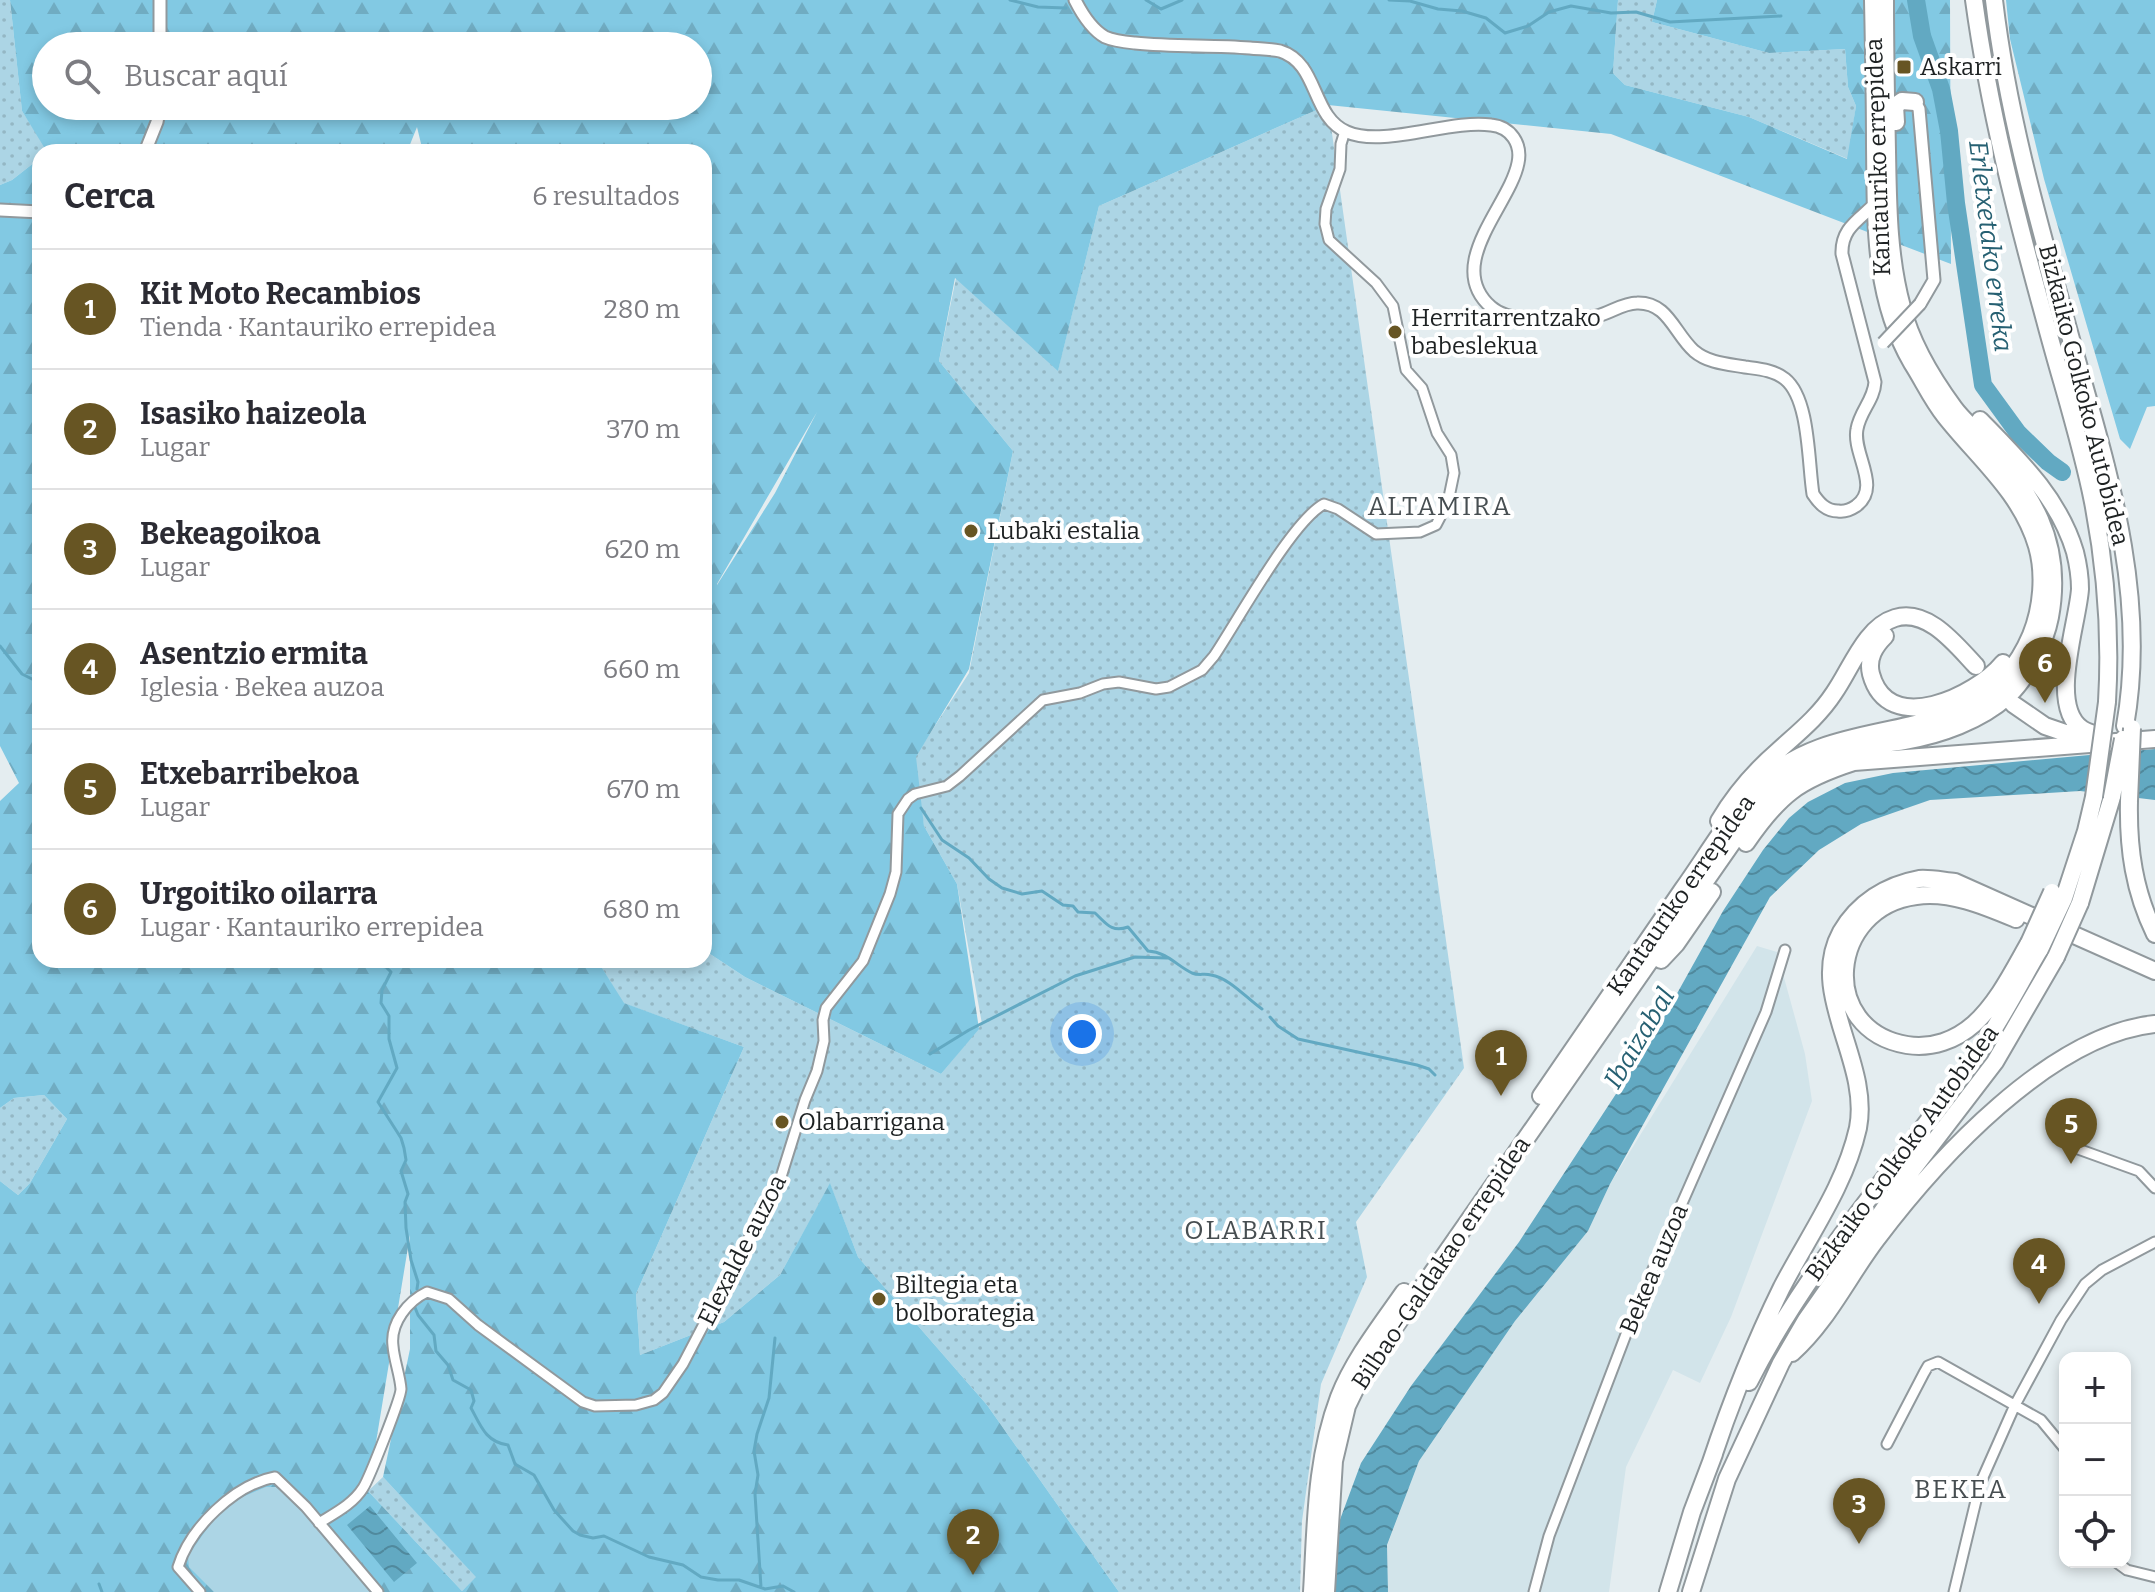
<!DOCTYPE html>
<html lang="es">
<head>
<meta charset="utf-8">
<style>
  :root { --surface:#fff; --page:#f2f2f3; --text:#2b2b33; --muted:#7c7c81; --line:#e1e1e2; --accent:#675523 }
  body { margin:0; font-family:Bitter,serif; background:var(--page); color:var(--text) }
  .controls { position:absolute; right:24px; bottom:24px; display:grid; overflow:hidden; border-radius:16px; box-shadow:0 4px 12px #0003 }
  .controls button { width:72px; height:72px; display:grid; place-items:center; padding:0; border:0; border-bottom:2px solid var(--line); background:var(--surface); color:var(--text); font:40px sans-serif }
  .you { position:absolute; left:1082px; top:1034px; width:28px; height:28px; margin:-20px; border:6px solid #fff; border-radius:50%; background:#1a73e8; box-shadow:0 0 0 12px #1a73e833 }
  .badge { display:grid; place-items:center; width:52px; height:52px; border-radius:50%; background:var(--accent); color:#fff; font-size:26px; font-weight:700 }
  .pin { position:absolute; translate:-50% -66px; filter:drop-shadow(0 2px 4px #0008) }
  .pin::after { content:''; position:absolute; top:42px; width:28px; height:24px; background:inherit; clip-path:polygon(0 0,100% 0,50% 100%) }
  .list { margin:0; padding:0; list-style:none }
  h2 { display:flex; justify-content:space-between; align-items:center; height:104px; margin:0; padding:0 32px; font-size:34px }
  h2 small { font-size:26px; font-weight:400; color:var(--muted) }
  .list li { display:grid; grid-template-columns:52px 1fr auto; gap:24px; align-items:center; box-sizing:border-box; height:120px; padding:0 32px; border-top:2px solid var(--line) }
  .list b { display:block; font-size:30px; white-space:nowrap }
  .list p { margin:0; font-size:26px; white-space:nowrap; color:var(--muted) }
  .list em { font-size:26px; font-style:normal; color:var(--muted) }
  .icon { flex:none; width:44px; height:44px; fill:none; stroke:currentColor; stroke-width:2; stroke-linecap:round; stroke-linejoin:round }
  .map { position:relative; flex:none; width:2155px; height:1592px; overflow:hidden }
  .search { position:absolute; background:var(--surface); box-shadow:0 4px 12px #0003; left:32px; top:32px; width:680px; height:88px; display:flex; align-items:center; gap:20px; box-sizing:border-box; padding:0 28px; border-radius:44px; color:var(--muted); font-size:30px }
  .panel { position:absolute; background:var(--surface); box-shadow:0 4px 12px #0003; left:32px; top:144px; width:680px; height:824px; border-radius:24px }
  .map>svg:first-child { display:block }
</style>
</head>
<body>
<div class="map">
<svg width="2155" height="1592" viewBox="0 0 2155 1592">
  <defs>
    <pattern id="grass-dots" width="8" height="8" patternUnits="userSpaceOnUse" patternTransform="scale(2)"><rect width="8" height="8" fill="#acd5e5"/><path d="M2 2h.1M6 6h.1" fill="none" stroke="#94b7c4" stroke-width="1.8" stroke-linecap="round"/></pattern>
    <pattern id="forest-firs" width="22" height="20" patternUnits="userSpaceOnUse" patternTransform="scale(2)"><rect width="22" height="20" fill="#82c9e3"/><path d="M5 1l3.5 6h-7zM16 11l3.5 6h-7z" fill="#70acc2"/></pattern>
    <pattern id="water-waves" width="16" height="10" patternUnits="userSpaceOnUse" patternTransform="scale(2)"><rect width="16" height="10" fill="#62a9c2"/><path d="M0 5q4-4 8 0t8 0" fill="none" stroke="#50899d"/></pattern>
  </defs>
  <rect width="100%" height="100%" fill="#e4edf0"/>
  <path fill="#d2e4ea" d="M1757,946l20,6 28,102 7,47 -81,216 -31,66 -27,-13 -47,97 -17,125h-221l-1,-46 32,-85 96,-140 73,-90 22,-47z"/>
  <path fill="url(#grass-dots)" d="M0,0h10l12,111 26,40 -8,1v6l-28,22 -12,5z
    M1618,0h39l-5,22 117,31 76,-4 3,38 8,19 -8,53 -99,-42 -124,-32 -12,-12z
    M1328,105l136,963 -108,154 11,55 -46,107 -19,137 -2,71h-181l-132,-187 -129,-148 -28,-73 -50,91 -56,47 -84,33 -4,-61 108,-247 -121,-44 -26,-43h107v-10l41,27 196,97 41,-50 -25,-140 -33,-58 -11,-66 56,-87 44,-222 -74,-90 17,-83 102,92 41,-164z
    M44,1095l23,24 -37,64 -12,12 -18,-14v-73l14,-10z
    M383,1477l94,100 -15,14 -94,-100z"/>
  <path fill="url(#forest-firs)" fill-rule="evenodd" d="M10,0h1608l-5,73 12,12 124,32 98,42 9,-53 -8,-19 -3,-38 -76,4 -117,-31 5,-22h293l1,264 -340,-130 -283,-29 -229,101 -41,165 -103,-93 -16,83 74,90 -44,218 -53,88 8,69 33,58 22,145 -38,45 -196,-97 -41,-27v-798h-281l-6,-25 -10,25h-360l-25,-41zM46,46h652v60h-652zM817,412l-42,81 -58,92v-1z
    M2006,0h149v406l-8,1 -17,42 -10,-10 -76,-260 -34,-140z
    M40,158v802h557l27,43 120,44 -108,247 4,61 84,-33 56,-47 50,-92 28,74 129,148 132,187h-1119v-411l18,14 12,-12 37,-64 -23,-24 -30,3 -14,10v-307l19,-18 -19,-37v-561l12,-5zM410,1235v114l-27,128 93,100 -14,14 -94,-100z"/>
  <path fill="#acd5e5" d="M266,1487h10l25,21 71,84h-158l-25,-25 -1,-11 32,-46 15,-10z"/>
  <path fill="url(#water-waves)" d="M2155,749v51l-75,-9 -150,9 -69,24 -42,26 -49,47 -160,287 -22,47 -73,90 -96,140 -32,84 1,47h-54l-1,-26 5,-41 23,-62 50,-77 108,-144 131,-200 73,-131 40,-61 26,-32 19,-16 37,-19 48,-10z
    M370,1506l47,57 -23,19 -47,-57z"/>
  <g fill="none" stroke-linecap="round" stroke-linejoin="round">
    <path stroke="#62a9c2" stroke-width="3" d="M1010,0l28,7 28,1
      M1146,0l15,9 21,-9
      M1389,0l21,1 28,8 24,2 24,7 19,15 23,-7 21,-14 22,-6 40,7 25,-1 34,10 111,-6
      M0,646l22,28 18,9
      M921,808l21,32 27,18 20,21 13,9 20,6 20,-3 21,14 10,1 5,6 17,1c11,10 16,20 33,14l20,24c19,1 29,15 44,22 7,3 12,0 19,2 19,3 36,24 51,34
      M373,960l4,5 9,2 5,5 -9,18 -1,13 8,13v23l8,29 -19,34 23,36 3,10 2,12 -5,11 7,23 -3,8 1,26 5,32 7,22 -1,7
      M1270,1017l8,9 20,13 119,26 12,4 6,6
      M930,1054l39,-24 106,-54 60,-19 32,1
      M414,1305l4,10 16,20 2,16 12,14 5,15 18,10 3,11 -3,7c9,16 14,34 37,37l7,19 19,11 20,35 19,21 7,4 13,3 11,-2 45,21 34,8 18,12 17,3h21l26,9 18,-3 11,6
      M99,1584l3,8
      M761,1587l-6,-93 3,-19 -4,-24 3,-17 12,-36 6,-60"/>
    <path stroke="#62a9c2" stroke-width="18" d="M1916,0l6,36 19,53 8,42 7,72 27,182 35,48 30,29 14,10"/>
    <g stroke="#91999d" stroke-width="13">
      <path id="minor" d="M2078,1149l61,22 16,17
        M1887,1444l37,-71 4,-7 10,-4 103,58 24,29
        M319,1523c16,-10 34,-19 44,-35 6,-9 38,-90 38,-99 -1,-14 -7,-29 -8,-43 -3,-23 15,-45 34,-54l22,7 29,26 105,77 12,4 41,-1 18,-5 9,-7 20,-29 98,-187 24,-77 12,-29 7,-30 -1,-21 3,-12 37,-47 27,-67 6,-22 2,-58 10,-15 7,-5 32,-8 13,-10 83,-76 37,-7 23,-9 16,-2 37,7 13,-2 33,-17 12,-14c23,-34 78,-135 110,-152l14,5 38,25 44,-2 16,-7 12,-23 6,-29 -3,-18 -14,-22 -15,-45 -16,-18 -13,-64 -17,-23 -47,-43 -4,-16 1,-15 14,-40 1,-25 4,-13
        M2116,1562l11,8 28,7
        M200,1592l-22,-25c12,-39 56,-82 97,-90l31,30 72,85
        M1534,1592l15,-56 87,-228 130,-296 19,-62
        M1954,1592l26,-108 35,-79 46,-85 24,-36 17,-14 53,-28"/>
    </g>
    <g stroke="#91999d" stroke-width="15">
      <path id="tertiary" d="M160,0v46
        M1075,0c7,14 16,29 30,37 9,4 20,5 30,6 38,4 77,2 115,5 9,1 20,1 30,3 39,12 31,66 67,81 37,16 103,-13 144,-7 20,2 31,19 27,38 -8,42 -75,102 -27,144 20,18 80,15 106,9 13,-3 26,-13 40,-13 31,-1 37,30 57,48 14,12 33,13 51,16 14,2 29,3 40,12 25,20 23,85 28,115 6,9 13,17 25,17 6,1 12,-1 18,-5 26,-19 -4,-52 1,-77 3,-18 17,-29 18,-47l-33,-128c-1,-26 17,-34 34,-51
        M1915,102l4,7 15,171 -14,24
        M145,152l12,-30 3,-16
        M0,210l40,2"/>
    </g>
    <g stroke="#91999d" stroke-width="20">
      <path id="trunk" d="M1896,122l-1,-16 7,-5 13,1
        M1980,420c39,40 79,78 95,132 3,12 5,25 5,37 -2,34 -32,117 2,140 6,4 16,6 23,9
        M1885,636c-10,10 -18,22 -14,38 17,64 105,22 132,-11
        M2013,704l32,22 35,12
        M1719,821c16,-27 36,-50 59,-70 21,-19 41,-35 56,-58 17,-24 31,-66 61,-75 33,-10 61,27 81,48
        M1746,843c33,-48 52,-63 108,-81l301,-23
        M1661,960l15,-16 36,-52
        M1541,1096c47,-69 95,-138 142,-207 25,-35 48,-76 79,-106 81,-79 217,-24 269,-148 11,-27 14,-61 6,-89 -16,-54 -59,-88 -92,-130 -13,-16 -22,-36 -33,-53 -39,-67 -36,-142 -37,-217 0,-48 -1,-97 -2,-146
        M1312,1592c4,-66 3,-132 27,-195 15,-38 42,-72 65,-105
        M1326,1592l8,-131 13,-55 17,-35 391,-561c26,-30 56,-51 95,-61 17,-4 36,-5 54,-8 36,-6 76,-20 104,-45 20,-19 37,-53 42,-79 14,-76 -18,-124 -67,-178 -9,-10 -21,-20 -29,-31 -22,-30 -43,-65 -52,-101 -14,-51 -14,-104 -15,-156 -1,-50 -2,-101 -2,-151"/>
    </g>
    <g stroke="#91999d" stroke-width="20">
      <path id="motorway" d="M1974,0c15,109 42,215 71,320 16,61 36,121 48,182 13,67 18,133 14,200
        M1994,0c14,119 48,234 80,350 35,123 74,248 51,376
        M2129,801c-1,48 5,90 26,133
        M2064,898l22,-67 8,-34
        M2080,903l32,-106
        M2016,919c-31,-13 -66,-28 -100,-23 -87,11 -99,134 -9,149 25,4 49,-5 67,-21 24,-22 39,-53 55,-81
        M1792,1353c35,-31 56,-76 84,-113 61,-81 174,-205 279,-216
        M1749,1382c60,-118 149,-216 225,-323 25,-34 44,-73 66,-110
        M1711,1462c20,-60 43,-118 71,-175 27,-52 63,-101 76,-159 13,-67 -51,-134 -17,-196 17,-29 45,-47 78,-53 11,-1 25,2 36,3l200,89
        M1668,1592l24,-80 22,-58
        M1691,1592l36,-113 54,-116 25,-43 94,-134 95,-124 61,-105"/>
    </g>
    <use href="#minor" stroke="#fff" stroke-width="9"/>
    <use href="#tertiary" stroke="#fff" stroke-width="11"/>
    <use href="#trunk" stroke="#fff" stroke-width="16"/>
    <use href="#motorway" stroke="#fff" stroke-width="16"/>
    <g stroke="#91999d" stroke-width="15" stroke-linecap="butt">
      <path id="tertiary-bridge" d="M1883,343l37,-39"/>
    </g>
    <g stroke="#91999d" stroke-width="20" stroke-linecap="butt">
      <path id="motorway-bridge" d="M2094,797l13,-95
        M2112,797l11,-58
        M2129,801l3,-73
        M2029,943l23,-51
        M2040,949l24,-51
        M2056,957l24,-54"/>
    </g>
    <use href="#tertiary-bridge" stroke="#fff" stroke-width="11"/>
    <use href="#motorway-bridge" stroke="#fff" stroke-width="16"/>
  </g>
  <g fill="#675523" stroke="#fff" stroke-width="3">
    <rect x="1896" y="59" width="16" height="16" rx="4"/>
    <circle cx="1395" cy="332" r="8"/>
    <circle cx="971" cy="531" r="8"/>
    <circle cx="782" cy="1122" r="8"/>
    <circle cx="879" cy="1299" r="8"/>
  </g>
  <g text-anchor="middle" stroke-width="8" stroke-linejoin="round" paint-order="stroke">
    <g font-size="24" fill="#1e2223" stroke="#fff" text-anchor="start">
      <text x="1920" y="75">Askarri</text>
      <text x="1411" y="326">Herritarrentzako<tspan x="1411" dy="28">babeslekua</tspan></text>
      <text x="987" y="539">Lubaki estalia</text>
      <text x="798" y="1130">Olabarrigana</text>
      <text x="895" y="1293">Biltegia eta<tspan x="895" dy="28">bolborategia</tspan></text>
    </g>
    <g font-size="24" fill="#1e2223" stroke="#fff">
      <text transform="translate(1878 157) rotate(-92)" y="8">Kantauriko errepidea</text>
      <text transform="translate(2084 395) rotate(76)" y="8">Bizkaiko Golkoko Autobidea</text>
      <text transform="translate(1681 895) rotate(-55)" y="8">Kantauriko errepidea</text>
      <text transform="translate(1902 1153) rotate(-54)" y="8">Bizkaiko Golkoko Autobidea</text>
      <text transform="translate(742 1250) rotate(-63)" y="8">Elexalde auzoa</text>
      <text transform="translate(1441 1263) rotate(-56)" y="8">Bilbao-Galdakao errepidea</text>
      <text transform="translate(1654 1269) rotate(-67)" y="8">Bekea auzoa</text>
    </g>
    <g font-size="26" font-style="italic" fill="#266072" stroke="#fff">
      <text transform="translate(1991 246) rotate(83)" y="9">Erletxetako erreka</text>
      <text transform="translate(1639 1038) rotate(-59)" y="9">Ibaizabal</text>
    </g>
    <g font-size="26" letter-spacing="2" fill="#474e51" stroke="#fff">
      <text x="1440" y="515">ALTAMIRA</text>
      <text x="1256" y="1239">OLABARRI</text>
      <text x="1961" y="1498">BEKEA</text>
    </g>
  </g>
</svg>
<div class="controls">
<button>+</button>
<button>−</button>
<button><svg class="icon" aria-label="locate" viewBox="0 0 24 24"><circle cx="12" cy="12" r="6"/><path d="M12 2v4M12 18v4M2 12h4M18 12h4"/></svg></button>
</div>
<div class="you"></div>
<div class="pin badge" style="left:1501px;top:1096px">1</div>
<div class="pin badge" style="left:973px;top:1575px">2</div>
<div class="pin badge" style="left:1859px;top:1544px">3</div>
<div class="pin badge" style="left:2039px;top:1304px">4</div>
<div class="pin badge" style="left:2071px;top:1164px">5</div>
<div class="pin badge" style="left:2045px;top:703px">6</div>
<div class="search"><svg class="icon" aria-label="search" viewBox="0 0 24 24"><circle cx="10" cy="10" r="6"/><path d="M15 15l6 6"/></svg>Buscar aquí</div>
<section class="panel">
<h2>Cerca<small>6 resultados</small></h2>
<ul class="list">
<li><span class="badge">1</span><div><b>Kit Moto Recambios</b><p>Tienda · Kantauriko errepidea</p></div><em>280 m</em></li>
<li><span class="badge">2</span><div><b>Isasiko haizeola</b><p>Lugar</p></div><em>370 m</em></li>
<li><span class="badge">3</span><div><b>Bekeagoikoa</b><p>Lugar</p></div><em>620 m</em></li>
<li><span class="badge">4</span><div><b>Asentzio ermita</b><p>Iglesia · Bekea auzoa</p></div><em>660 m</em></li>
<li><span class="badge">5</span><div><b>Etxebarribekoa</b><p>Lugar</p></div><em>670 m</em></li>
<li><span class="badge">6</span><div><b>Urgoitiko oilarra</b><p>Lugar · Kantauriko errepidea</p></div><em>680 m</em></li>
</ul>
</section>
</div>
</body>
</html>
